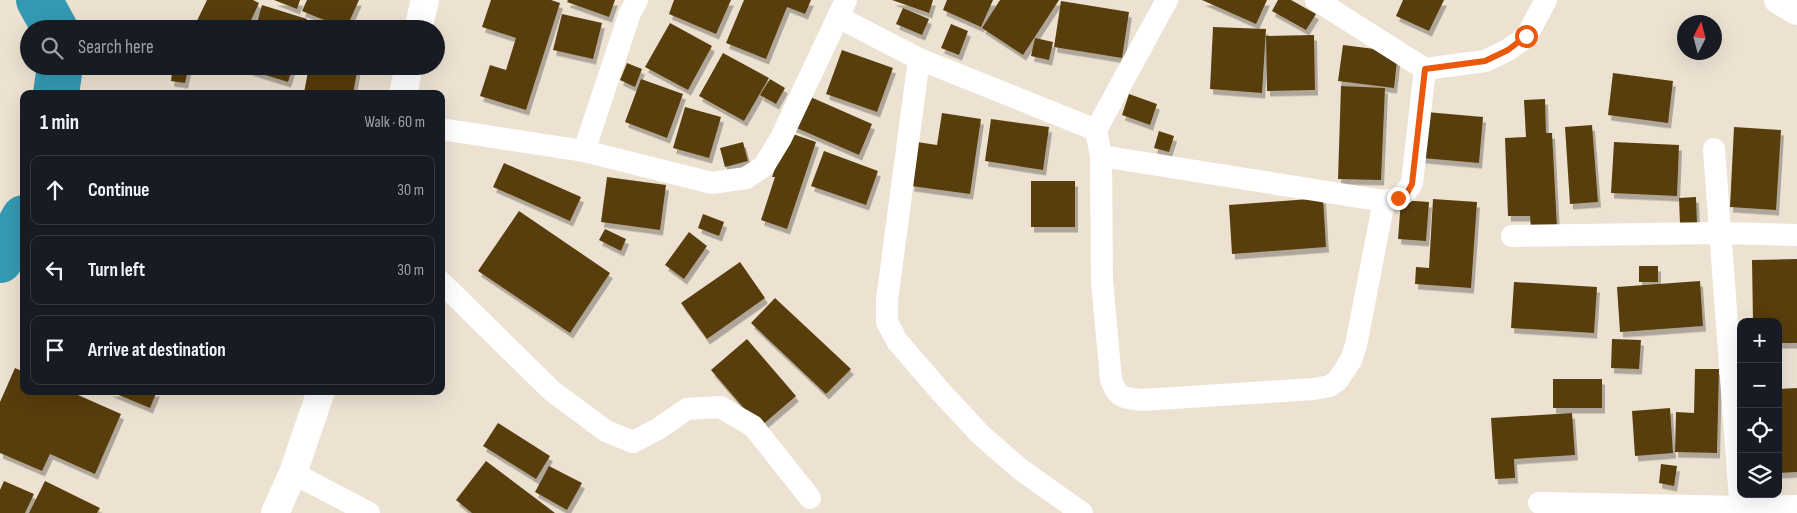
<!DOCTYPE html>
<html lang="en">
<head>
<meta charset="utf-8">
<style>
  :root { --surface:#171b24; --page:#20242c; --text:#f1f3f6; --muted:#9ea1a6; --line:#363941 }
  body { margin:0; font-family:"Sofia Sans Condensed",sans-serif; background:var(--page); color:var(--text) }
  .controls { position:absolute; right:15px; bottom:15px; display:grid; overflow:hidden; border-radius:10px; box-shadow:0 5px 20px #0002 }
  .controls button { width:45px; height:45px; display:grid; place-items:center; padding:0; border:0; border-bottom:1px solid var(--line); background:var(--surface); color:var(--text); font:25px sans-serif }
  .compass { position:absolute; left:1677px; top:15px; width:45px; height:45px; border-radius:50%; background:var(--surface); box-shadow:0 5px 20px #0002; rotate:6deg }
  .stop { position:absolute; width:15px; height:15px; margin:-11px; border:4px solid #ea580c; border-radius:50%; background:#fff }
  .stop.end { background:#ea580c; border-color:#fff; box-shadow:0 1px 5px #0008 }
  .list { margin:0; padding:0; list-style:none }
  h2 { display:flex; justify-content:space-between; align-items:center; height:65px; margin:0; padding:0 20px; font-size:21px }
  h2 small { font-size:16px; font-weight:400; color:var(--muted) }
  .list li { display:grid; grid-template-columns:32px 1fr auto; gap:15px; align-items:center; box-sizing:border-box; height:70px; margin:0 10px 10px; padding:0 10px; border:1px solid var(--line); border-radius:10px }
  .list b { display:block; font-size:19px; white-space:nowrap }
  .list em { font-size:16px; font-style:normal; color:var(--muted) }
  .icon { flex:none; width:28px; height:28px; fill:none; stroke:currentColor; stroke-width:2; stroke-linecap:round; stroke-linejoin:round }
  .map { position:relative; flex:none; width:1797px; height:513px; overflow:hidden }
  .search { position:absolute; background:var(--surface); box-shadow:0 5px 20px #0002; left:20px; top:20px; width:425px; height:55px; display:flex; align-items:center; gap:12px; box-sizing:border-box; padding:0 18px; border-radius:28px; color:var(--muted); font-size:19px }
  .panel { position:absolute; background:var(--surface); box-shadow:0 5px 20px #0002; left:20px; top:90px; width:425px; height:305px; border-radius:10px }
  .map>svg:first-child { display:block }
</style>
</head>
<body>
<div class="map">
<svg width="1797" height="513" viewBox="0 0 1797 513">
  <defs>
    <filter id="shadow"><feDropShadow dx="3" dy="5.5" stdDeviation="0" flood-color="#0004"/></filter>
  </defs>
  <rect width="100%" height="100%" fill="#ede2d2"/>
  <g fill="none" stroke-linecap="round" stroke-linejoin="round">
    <path stroke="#349ab2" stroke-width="46" d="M39,0l16,29
      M56,94l4,-28
      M0,260l24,-42"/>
  </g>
  <path fill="#593e0c" filter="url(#shadow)" d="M207,0h46l6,3 -12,26h-54z
    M274,0h26l-3,9z
    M307,0h52l-13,29 -44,-18z
    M491,0h60l9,3 -34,107 -46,-14 10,-31 16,5 10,-32 -34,-11z
    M568,0h47l-6,17 -42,-15z
    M674,0h57l-15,34 -47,-20z
    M744,0h67l-6,14 -18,-7 -21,52 -40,-16z
    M892,0h41l-4,13z
    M947,0h46l-12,27 -38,-17z
    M1000,0h59l-36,55 -41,-27z
    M1202,0h65l-11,24z
    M1278,0h13l25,14 -10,16 -34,-19z
    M1403,0h41l-15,31 -33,-15z
    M1061,1l68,11 -7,46 -68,-11z
    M262,5l45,14 -3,10h-49z
    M903,8l26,11 -7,16 -26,-11z
    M562,14l40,9 -9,36 -40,-9z
    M670,23l42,23 -24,44 -43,-23z
    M951,24l17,7 -9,24 -18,-7z
    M1213,27l53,2 -4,64 -52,-4z
    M1314,35l1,55 -48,1 -1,-55z
    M1035,38l18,4 -4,18 -18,-4z
    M1343,45l55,7 -4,36 -56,-7z
    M842,50l51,18 -16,44 -51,-18z
    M723,53l46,25 -25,43 -45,-25z
    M627,63l15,6 -7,18 -15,-7z
    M173,66h16l-4,17 -14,-2z
    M244,66h49l-5,16 -45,-14z
    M309,66h49l-5,28 -49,-1z
    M1613,73l60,8 -5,42 -60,-8z
    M641,79l42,15 -16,44 -42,-16z
    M770,79l15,9 -9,16 -16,-9z
    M1341,86l44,2 -4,92 -43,-1z
    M1129,94l28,10 -7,21 -28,-10z
    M806,95l66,29 -13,31 -67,-29z
    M1545,99l1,34h6l5,94 -26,1 -1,-12h-22l-3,-78 21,-1 -2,-37z
    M685,107l36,10 -12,41 -36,-10z
    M1426,112l57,5 -4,46 -57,-5z
    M942,113l39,6 -11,75 -59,-8 6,-44 20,3z
    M991,119l58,8 -6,43 -58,-9z
    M1592,125l6,77 -28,2 -5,-77z
    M1734,127l47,3 -5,80 -46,-3z
    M1159,131l15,5 -5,16 -15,-4z
    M787,132l29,10 -29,87 -26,-9 14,-43h-3z
    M743,142l5,19 -23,6 -5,-19z
    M1614,142l65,3 -2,51 -66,-3z
    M824,151l54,20 -12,34 -55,-19z
    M504,163l77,34 -11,24 -77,-34z
    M607,177l59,8 -6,45 -59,-8z
    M1031,181h44v46h-44z
    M1696,197l1,26 -17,1 -1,-26z
    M1323,198l3,49 -94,7 -3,-49z
    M1433,199l44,3 -6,86 -56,-4 1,-17 13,1z
    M1401,200l28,2 -3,39 -28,-2z
    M519,211l91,62 -40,60 -92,-62z
    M703,214l21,8 -5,14 -21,-8z
    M605,229l21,10 -5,12 -22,-11z
    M689,232l18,14 -23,33 -19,-14z
    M1797,259v84h-19v-21h-25l-1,-62z
    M740,262l25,36 -58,41 -26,-36z
    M1639,266h19v16h-19z
    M1700,281l3,45 -83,6 -3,-45z
    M1514,282l83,5 -3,46 -83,-5z
    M775,298l76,71 -25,25 -75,-71z
    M747,339l49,57 -36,31 -49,-57z
    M1612,339l29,1 -2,29 -28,-1z
    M15,368l9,4v19h45l52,23 -26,60 -45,-20 -8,17 -42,-18v-51z
    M1695,369h24l-2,84 -42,-1 1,-40 18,1z
    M1553,379h49v29h-49z
    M1797,388v84l-19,1v-84z
    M109,391h48l-7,17z
    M1670,408l3,45 -38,3 -3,-45z
    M1572,413l3,42 -61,4 1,19 -20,1 -4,-61z
    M498,423l52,33 -14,23 -53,-33z
    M486,461l69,52h-83l-16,-13z
    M1661,464l16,2 -3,20 -15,-3z
    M549,466l33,17 -15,27 -32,-18z
    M4,481l30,13 -9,19h-25v-23z
    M45,481l55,27 -3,5h-68z"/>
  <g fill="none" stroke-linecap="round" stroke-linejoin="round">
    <path stroke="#fff" stroke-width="22" d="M1167,0l-71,130 5,26 1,125 9,99c7,19 13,18 31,20l172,-11 16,-3 8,-6 13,-20 5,-15 28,-144
      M1316,0l109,69 60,-8 23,-11 18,-13 20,-37
      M838,17l81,42 177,71
      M919,59l-32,241v22l10,19 44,51 40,43 39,34 62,44
      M441,129l143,22 128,32 34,-5 18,-12 17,-28 65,-138
      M1714,149l27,364
      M584,151l46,-138 7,-13
      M1101,156l283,45c14,-3 21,-5 28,-18l13,-114
      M1512,236l208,-3 77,2
      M441,282l111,109 54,40 27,11 25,-13 29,-20 33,-2 33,19 57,72
      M293,473l76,40
      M1539,503l201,4 57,-1"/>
    <path stroke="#fff" stroke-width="28" d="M418,29l7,-29
      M403,94l6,-28
      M275,513l18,-40 28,-82"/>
    <path stroke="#fff" stroke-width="28" d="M1778,0l19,11"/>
  </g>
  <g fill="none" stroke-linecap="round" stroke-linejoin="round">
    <path stroke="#ea580c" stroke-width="6" d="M1398,198l9,-5 5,-9 13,-115 60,-8 23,-11 18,-14"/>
  </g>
</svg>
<div class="controls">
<button>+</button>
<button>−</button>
<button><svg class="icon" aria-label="locate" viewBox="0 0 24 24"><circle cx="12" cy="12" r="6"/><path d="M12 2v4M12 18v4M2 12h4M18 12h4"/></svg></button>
<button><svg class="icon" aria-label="layers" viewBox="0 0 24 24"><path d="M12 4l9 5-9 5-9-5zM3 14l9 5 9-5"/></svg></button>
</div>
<svg class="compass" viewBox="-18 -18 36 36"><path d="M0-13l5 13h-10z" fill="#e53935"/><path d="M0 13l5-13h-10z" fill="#9ea1a6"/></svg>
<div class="stop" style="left:1526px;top:36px"></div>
<div class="stop end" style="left:1398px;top:198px"></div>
<div class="search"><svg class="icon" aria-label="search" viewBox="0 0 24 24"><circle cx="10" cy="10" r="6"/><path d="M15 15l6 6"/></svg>Search here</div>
<section class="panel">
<h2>1 min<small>Walk · 60 m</small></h2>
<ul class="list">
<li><svg class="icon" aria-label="ahead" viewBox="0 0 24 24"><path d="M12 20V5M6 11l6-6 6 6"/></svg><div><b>Continue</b></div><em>30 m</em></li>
<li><svg class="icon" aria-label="left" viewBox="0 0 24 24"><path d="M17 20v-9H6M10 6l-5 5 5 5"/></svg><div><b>Turn left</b></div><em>30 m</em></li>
<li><svg class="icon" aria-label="arrive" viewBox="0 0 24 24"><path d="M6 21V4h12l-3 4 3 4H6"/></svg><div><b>Arrive at destination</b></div></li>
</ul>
</section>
</div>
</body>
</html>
